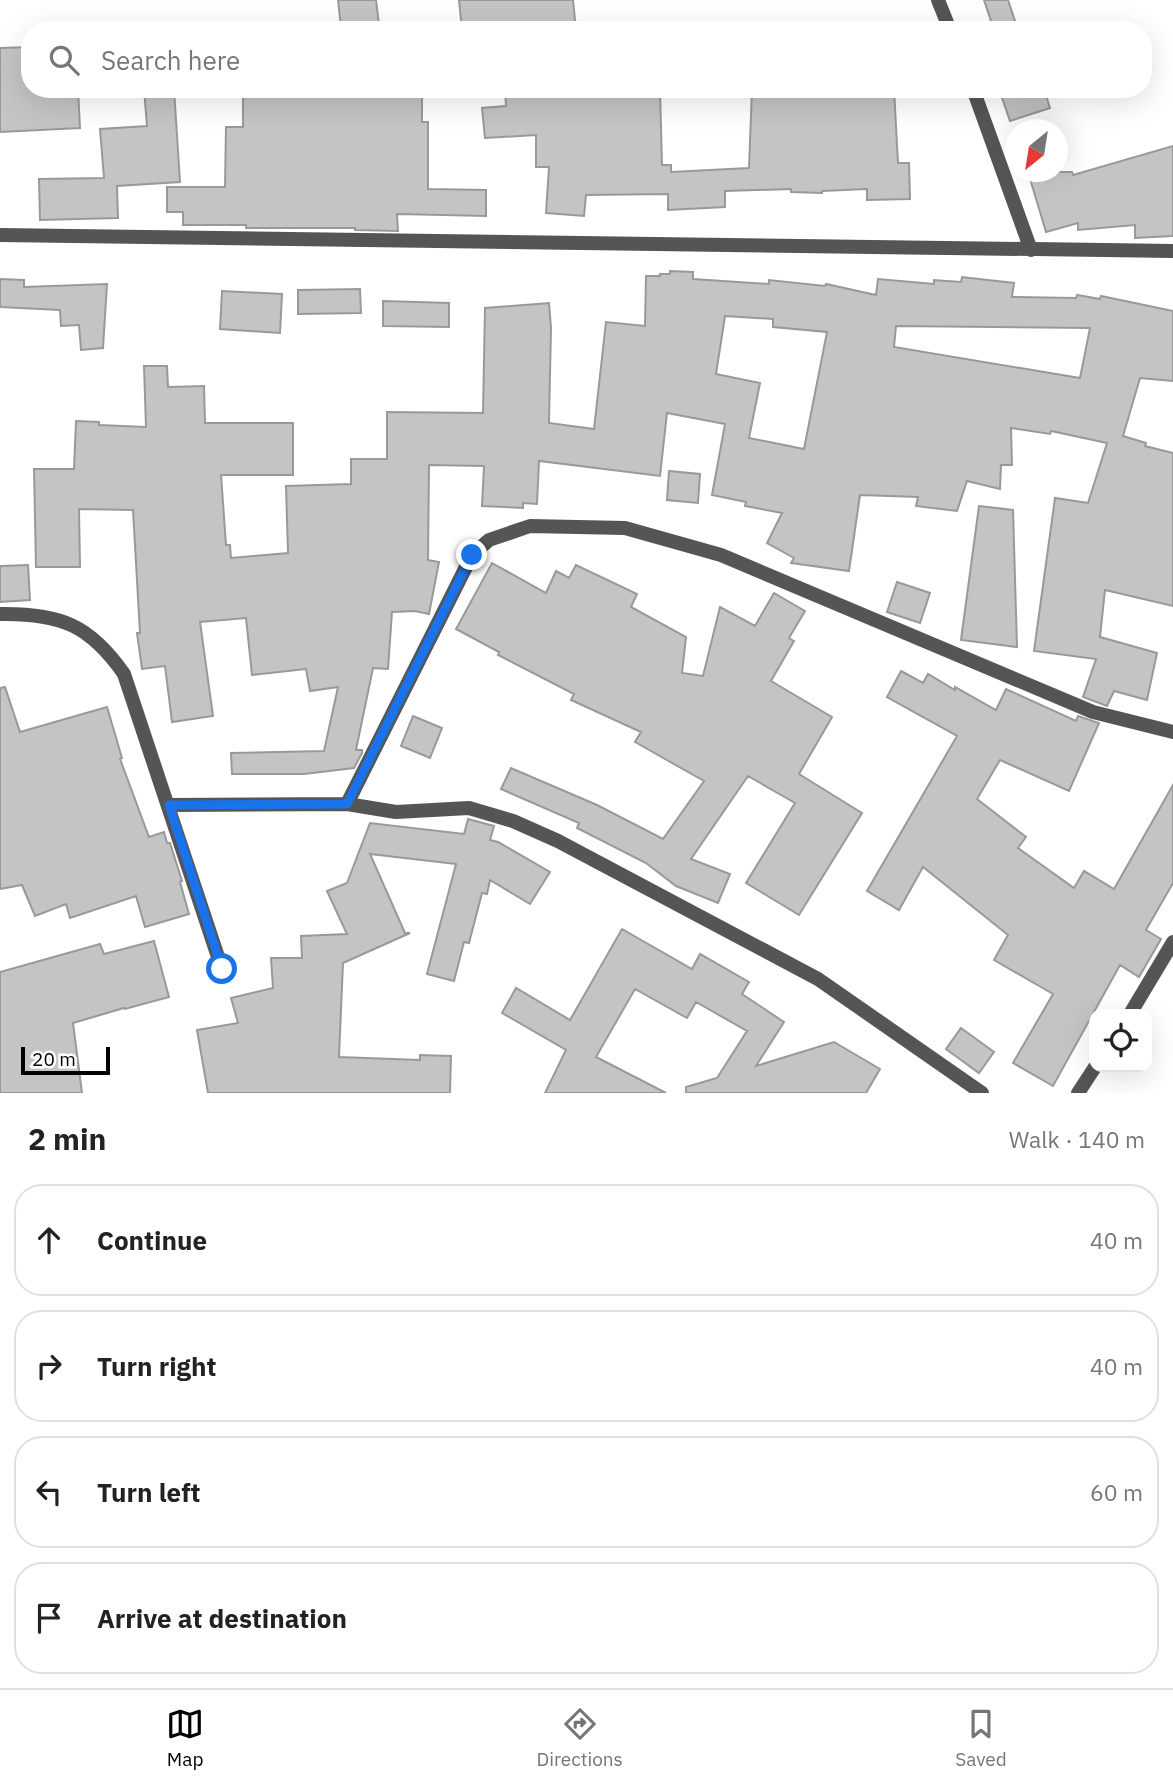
<!DOCTYPE html>
<html lang="en">
<head>
<meta charset="utf-8">
<style>
  :root { --surface:#fff; --page:#f6f6f6; --text:#222; --muted:#767676; --line:#e0e0e0; --accent:#000 }
  body { margin:0; font-family:"IBM Plex Sans",sans-serif; background:var(--page); color:var(--text) }
  .controls { position:absolute; right:21px; bottom:21px; display:grid; overflow:hidden; border-radius:14px; box-shadow:0 7px 28px #0002 }
  .controls button { width:63px; height:63px; display:grid; place-items:center; padding:0; border:0; border-bottom:2px solid var(--line); background:var(--surface); color:var(--text); font:35px sans-serif }
  .compass { position:absolute; left:1005px; top:119px; width:63px; height:63px; border-radius:50%; background:var(--surface); box-shadow:0 7px 28px #0002; rotate:210deg }
  .scale { position:absolute; left:21px; bottom:18px; width:89px; box-sizing:border-box; padding-left:7px; border:4px solid #000; border-top:0; font-size:19px; line-height:24px; white-space:nowrap; color:#000; -webkit-text-stroke:5px #fff; paint-order:stroke }
  .stop { position:absolute; width:21px; height:21px; margin:-16px; border:5px solid #1a73e8; border-radius:50%; background:#fff }
  .stop.end { background:#1a73e8; border-color:#fff; box-shadow:0 2px 7px #0008 }
  .list { margin:0; padding:0; list-style:none }
  h2 { display:flex; justify-content:space-between; align-items:center; height:91px; margin:0; padding:0 28px; font-size:30px }
  h2 small { font-size:23px; font-weight:400; color:var(--muted) }
  .list li { display:grid; grid-template-columns:46px 1fr auto; gap:21px; align-items:center; box-sizing:border-box; height:112px; margin:0 14px 14px; padding:0 14px; border:2px solid var(--line); border-radius:28px }
  .list b { display:block; font-size:26px; white-space:nowrap }
  .list em { font-size:23px; font-style:normal; color:var(--muted) }
  .icon { flex:none; width:38px; height:38px; fill:none; stroke:currentColor; stroke-width:2; stroke-linecap:round; stroke-linejoin:round }
  .map { position:relative; flex:none; width:1173px; height:1093px; overflow:hidden }
  .search { position:absolute; background:var(--surface); box-shadow:0 7px 28px #0002; left:21px; right:21px; top:21px; height:77px; display:flex; align-items:center; gap:18px; box-sizing:border-box; padding:0 24px; border-radius:28px; color:var(--muted); font-size:26px }
  .sheet { height:595px; background:var(--surface) }
  nav { display:flex; justify-content:space-around; align-items:center; box-sizing:border-box; height:98px; border-top:2px solid var(--line); background:var(--surface); font-size:19px; color:var(--muted) }
  nav a { display:grid; justify-items:center; gap:4px }
  nav .on { color:var(--accent) }
  .map>svg:first-child { display:block }
</style>
</head>
<body>
<div class="map">
<svg width="1173" height="1093" viewBox="0 0 1173 1093">
  <rect width="100%" height="100%" fill="#fff"/>
  <path fill="#c4c4c4" stroke="#999" stroke-width="2" fill-rule="evenodd" d="M338,0h38l3,24 -38,3z
    M459,0h114l3,30h-40l-1,-7 -73,7z
    M984,0h24l10,30h-24z
    M30,47v42h48l2,39 -80,4v-84z
    M144,89h30l6,93 -63,4 1,32 -78,2 -1,-41 65,-1 -4,-49 47,-3z
    M347,89h75v33h6v67l58,1v26l-89,-2 1,17 -43,-1v-2h-109v-3h-63v-13h-16v-25h58l1,-60h17v-37l104,1z
    M505,89h155l2,76h9v7l78,-4 3,-79h142l4,74h11l1,36 -43,1v-11l-45,2v2l-31,-1v-3l-66,2v16l-57,3v-16l-82,1 -2,21 -38,-3 3,-46h-13v-32l-51,3 -3,-30 24,-2z
    M999,89h45l6,19 -40,13z
    M1173,146v90l-38,2v-13l-57,5v-7l-32,9 -18,-60h44l1,3z
    M670,271l23,1v7l76,5v-4l56,6 1,-2 50,11 2,-16 56,5v-4l27,2 1,-5 52,6 -2,14 64,1 1,-3 23,4 1,-3 72,15v70l-33,-3 -17,58 23,7 -1,3 28,7v153l-68,-16 -5,47 57,16 -10,47 -33,-9 -7,15 -24,-9 13,-38 -62,-8 21,-153 33,5 19,-60 -56,-12 -1,3 -39,-6 1,37h-11l-1,24 -33,-8 -10,30 -41,-5 2,-9 -58,-2 -11,76 -58,-8 3,-5 -27,-15 15,-30 -37,-7 1,-4 -34,-7 13,-71 -58,-11 -7,63 -121,-15 -2,43 -14,-1v5l-41,-2 2,-40 -55,-1 -1,95 11,2 -10,52 -14,-3 -23,1 -4,57 -15,-1 -17,82h6v3l-8,15 -50,6h-72l-1,-21 93,-2 14,-64 -28,4 -4,-22 -54,6 -6,-57 -46,4 13,94 -41,6 -7,-56 -23,3 -5,-36h3l-7,-123 -54,-1 1,58h-44l-2,-98h40l2,-48 23,1v3l47,2 -2,-61h23l1,21 36,-1 1,37h88v52h-72l5,70h4l1,13 57,-5 -2,-67 65,-2v-25h36v-47l96,1 2,-105 64,-5 2,25 -2,95 45,6 12,-107 39,4 1,-50h14v-2h10zM725,316l48,3v8l54,5 -23,117 -55,-11 11,-55 -44,-9zM896,326l194,2 -10,50 -186,-31z
    M0,279l24,1v7l83,-3 -4,64 -22,2 -2,-25 -18,1 -1,-16 -60,-3z
    M360,289l1,24 -63,1v-24z
    M222,291l60,3 -2,39 -60,-4z
    M383,301l66,2v24l-66,-1z
    M669,471l31,3 -2,29 -31,-3z
    M979,506l34,4 4,137 -56,-7z
    M492,563l54,30 10,-22 13,7 7,-13 61,29 -6,13 55,30 -4,36 21,3 17,-69 35,19 19,-33 31,18 -16,27 5,3 -23,40 61,36 -33,57 63,39 -63,102 -53,-32 49,-80 -47,-27 -57,83 39,15 -12,29 -42,-17 -30,-23 -69,-35 2,-5 -78,-34 10,-21 86,37 66,34 41,-58 -69,-39 6,-10 -70,-32 3,-6 -76,-39 1,-3 -43,-23z
    M28,565l2,35 -30,2v-36z
    M897,582l33,11 -10,30 -33,-11z
    M901,671l22,12 5,-9 27,16v-3l41,23 10,-21 70,32 2,-5 21,7 -30,68 -69,-31 -23,39 49,38 -8,11 56,40 10,-17 30,18 59,-104v98l-27,47 15,9 -22,38 -19,-12 -67,121 -40,-23 40,-69 -59,-34 14,-25 -85,-68 -24,43 -32,-19 90,-155 -70,-39z
    M5,687l15,45 87,-25 15,51 -2,1 29,78 15,-5 3,11h3l12,38 -2,1 9,32 -44,13 -9,-31 -66,22 -4,-14 -31,12 -13,-31 -22,4v-201z
    M413,716l29,12 -12,30 -29,-12z
    M468,819l26,7 -4,14 8,2 52,30 -20,32 -40,-24 -3,14 -5,-1 -13,50 -5,-1 -10,39 -27,-7 29,-110 -86,-10 35,79h5l-67,30 -4,94 81,3v-5l31,1 -1,37h-242l-11,-63 41,-7 -7,-25 42,-10 -2,-30h31l-1,-22 46,-2 -20,-43 20,-8 23,-60 94,11z
    M622,929l70,40 8,-15 49,28 -7,12 42,28 -28,44 78,-24 46,27 -14,24h-180v-6l31,-9 30,-47 -51,-29 -9,16 -52,-29 -39,68 70,36h-121l21,-43 -64,-37 14,-25 54,32z
    M154,941l15,56 -44,12 -1,-1 -51,15 9,70h-82v-121l100,-28 4,10z
    M961,1028l33,24 -15,21 -33,-24z"/>
  <g fill="none" stroke-linecap="round" stroke-linejoin="round">
    <path stroke="#555" stroke-width="14" d="M938,0l12,30
      M973,89l58,161
      M0,614c60,-1 90,11 124,60l98,295
      M347,804l125,-249 17,-15 41,-14 95,2 96,27 372,157 80,20
      M169,805l178,-1 49,8 73,-4 44,13 45,20 260,138 164,114
      M1130,1014l43,-72
      M1078,1093l17,-26"/>
    <path stroke="#555" stroke-width="14" d="M0,235l1173,16"/>
  </g>
  <g fill="none" stroke-linecap="round" stroke-linejoin="round">
    <path stroke="#1a73e8" stroke-width="9" d="M222,969l-53,-164 178,-1 125,-249"/>
  </g>
</svg>
<div class="controls">
<button><svg class="icon" aria-label="locate" viewBox="0 0 24 24"><circle cx="12" cy="12" r="6"/><path d="M12 2v4M12 18v4M2 12h4M18 12h4"/></svg></button>
</div>
<svg class="compass" viewBox="-18 -18 36 36"><path d="M0-13l5 13h-10z" fill="#e53935"/><path d="M0 13l5-13h-10z" fill="#767676"/></svg>
<div class="scale">20 m</div>
<div class="stop" style="left:222px;top:969px"></div>
<div class="stop end" style="left:472px;top:555px"></div>
<div class="search"><svg class="icon" aria-label="search" viewBox="0 0 24 24"><circle cx="10" cy="10" r="6"/><path d="M15 15l6 6"/></svg>Search here</div>
</div>
<section class="sheet">
<h2>2 min<small>Walk · 140 m</small></h2>
<ul class="list">
<li><svg class="icon" aria-label="ahead" viewBox="0 0 24 24"><path d="M12 20V5M6 11l6-6 6 6"/></svg><div><b>Continue</b></div><em>40 m</em></li>
<li><svg class="icon" aria-label="right" viewBox="0 0 24 24"><path d="M7 20v-9h11M14 6l5 5-5 5"/></svg><div><b>Turn right</b></div><em>40 m</em></li>
<li><svg class="icon" aria-label="left" viewBox="0 0 24 24"><path d="M17 20v-9H6M10 6l-5 5 5 5"/></svg><div><b>Turn left</b></div><em>60 m</em></li>
<li><svg class="icon" aria-label="arrive" viewBox="0 0 24 24"><path d="M6 21V4h12l-3 4 3 4H6"/></svg><div><b>Arrive at destination</b></div></li>
</ul>
</section>
<nav>
<a class="on"><svg class="icon" aria-label="map" viewBox="0 0 24 24"><path d="M3 6l6-2 6 2 6-2v14l-6 2-6-2-6 2zM9 4v14M15 6v14"/></svg>Map</a>
<a><svg class="icon" aria-label="directions" viewBox="0 0 24 24"><path d="M12 3l9 9-9 9-9-9zM9 14v-3h6M13 9l2 2-2 2"/></svg>Directions</a>
<a><svg class="icon" aria-label="saved" viewBox="0 0 24 24"><path d="M7 4h10v16l-5-4-5 4z"/></svg>Saved</a>
</nav>
</body>
</html>
